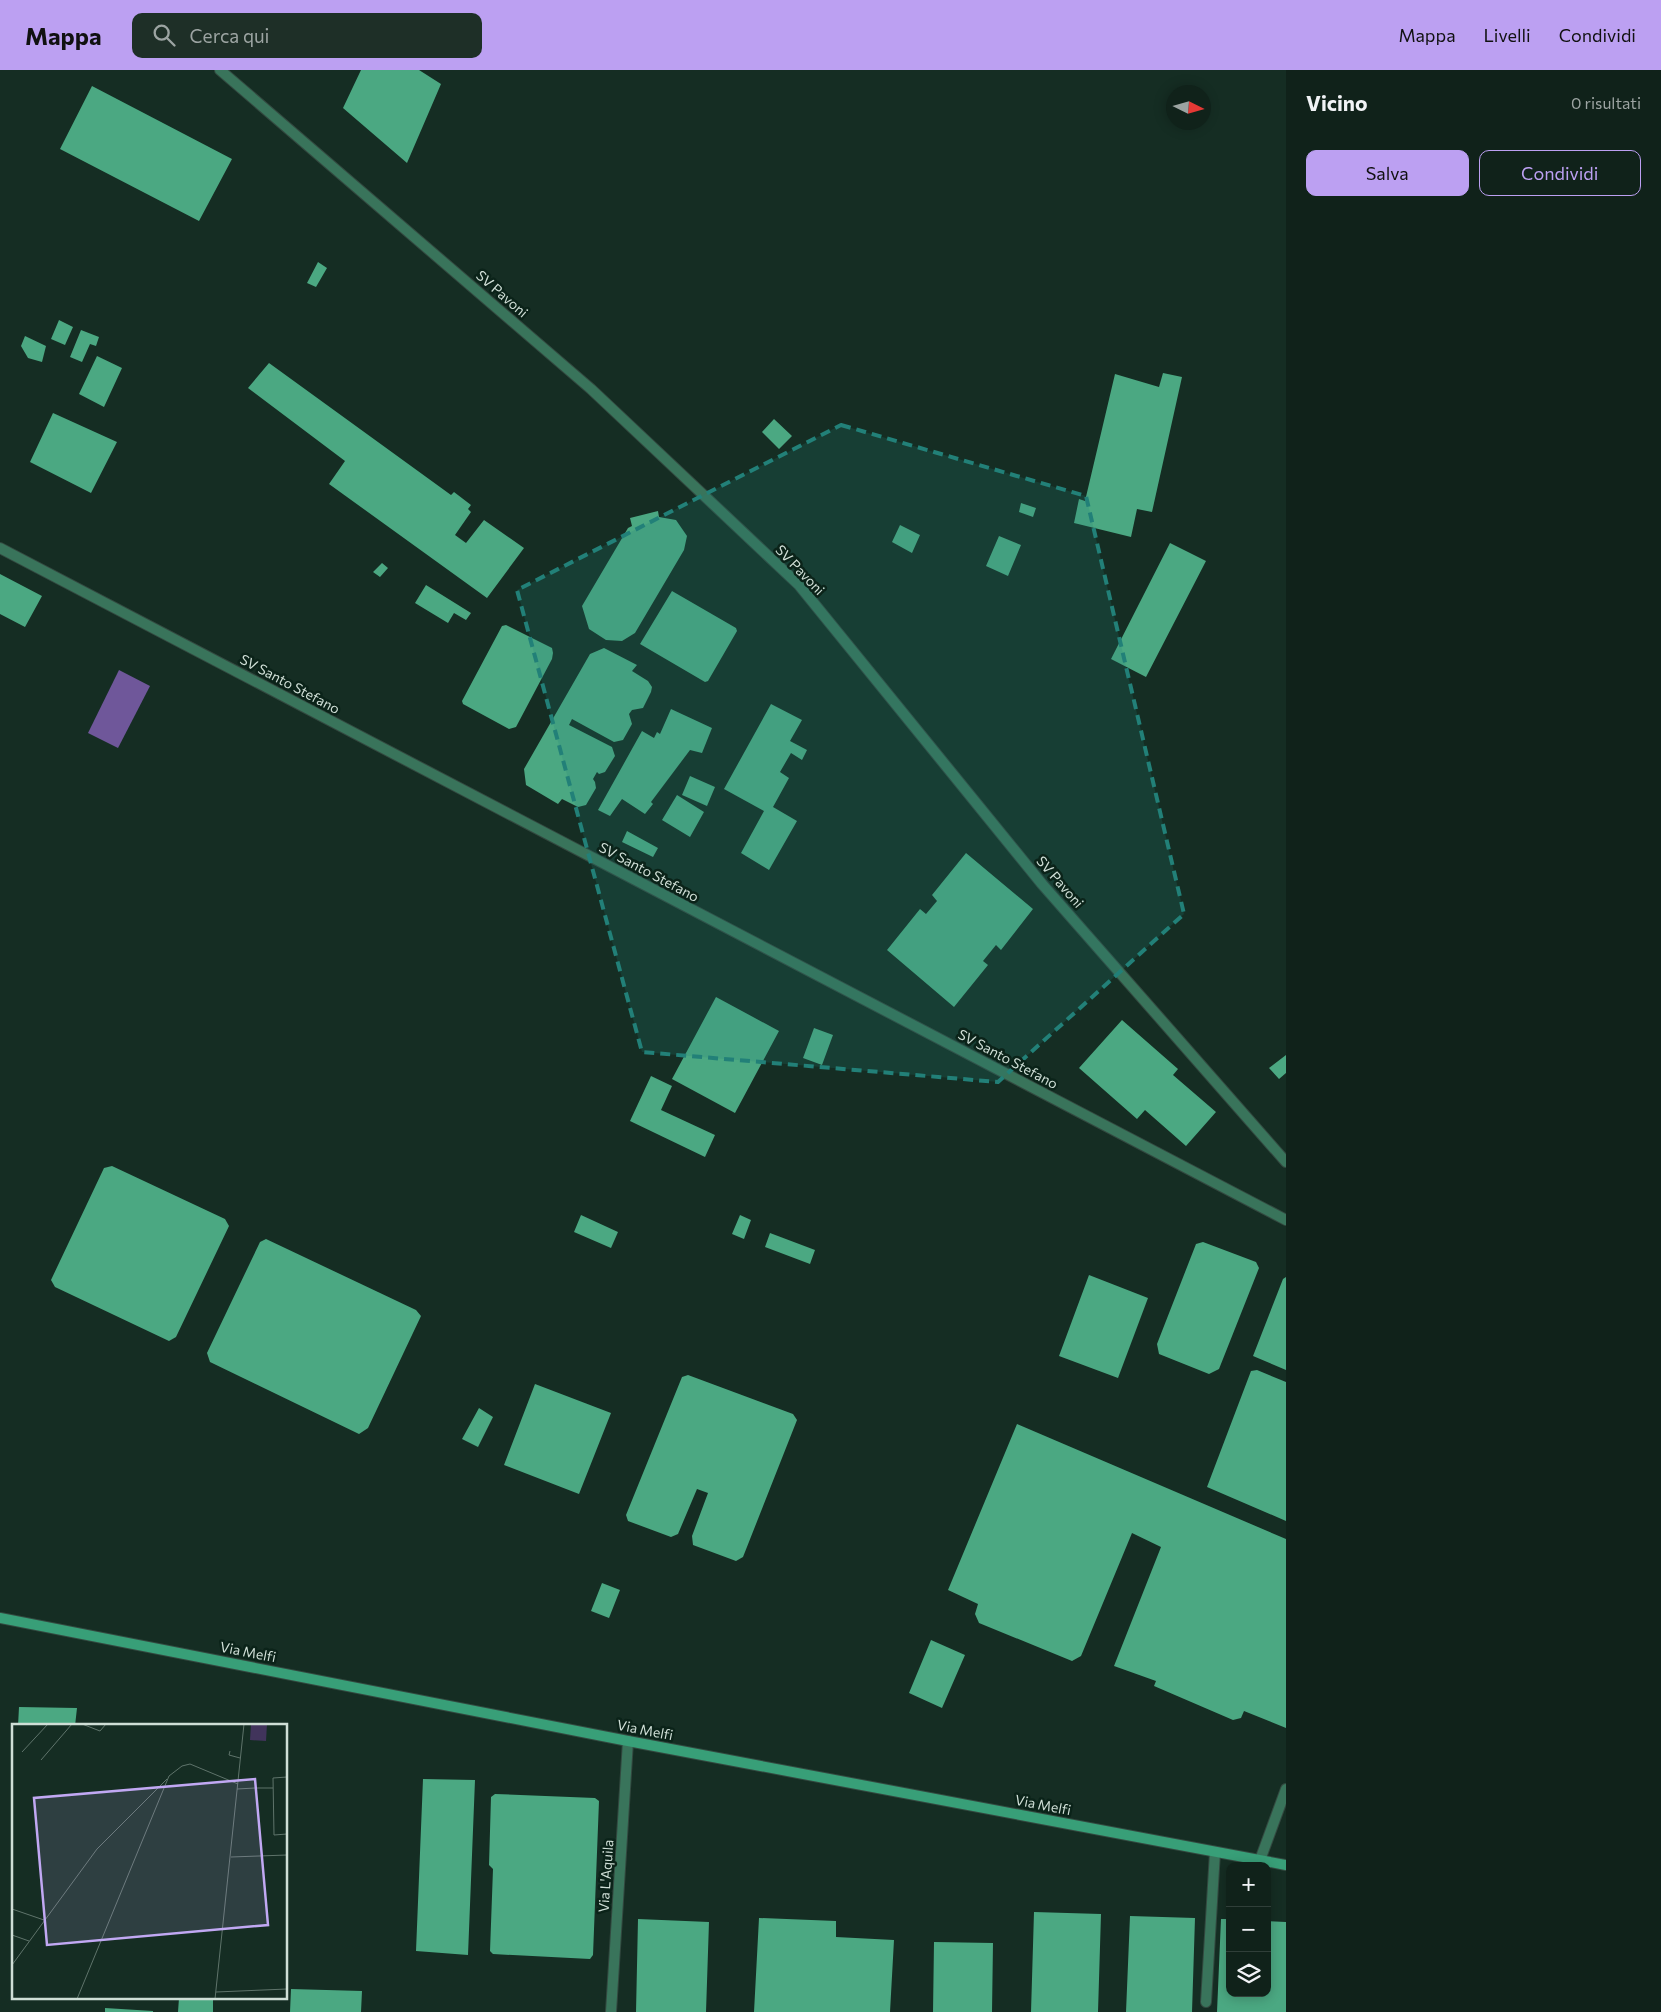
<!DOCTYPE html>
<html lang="it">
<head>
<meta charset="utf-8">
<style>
  :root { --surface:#10221a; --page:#1e2f27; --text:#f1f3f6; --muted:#9ca4a2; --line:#303f39; --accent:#bca0f2 }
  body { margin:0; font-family:Commissioner,sans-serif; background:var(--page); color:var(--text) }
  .controls { position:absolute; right:15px; bottom:15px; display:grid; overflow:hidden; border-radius:10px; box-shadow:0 2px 12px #0003 }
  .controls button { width:45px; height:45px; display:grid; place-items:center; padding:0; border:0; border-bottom:1px solid var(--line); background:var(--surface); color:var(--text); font:25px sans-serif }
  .compass { position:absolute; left:1166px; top:15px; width:45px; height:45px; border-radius:50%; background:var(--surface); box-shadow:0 2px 12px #0003; rotate:95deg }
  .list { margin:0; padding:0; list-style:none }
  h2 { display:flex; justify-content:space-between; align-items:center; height:65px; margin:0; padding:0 20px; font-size:21px }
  h2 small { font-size:16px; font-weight:400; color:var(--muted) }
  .actions { display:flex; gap:10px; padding:15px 20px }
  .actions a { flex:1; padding:11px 0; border:1px solid var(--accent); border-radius:10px; text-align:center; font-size:18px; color:var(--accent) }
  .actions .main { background:var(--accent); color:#111 }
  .icon { flex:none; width:28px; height:28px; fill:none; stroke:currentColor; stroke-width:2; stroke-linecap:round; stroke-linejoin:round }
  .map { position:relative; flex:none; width:1286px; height:1942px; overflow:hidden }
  header { display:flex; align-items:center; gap:30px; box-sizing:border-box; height:70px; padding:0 25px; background:var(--accent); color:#111 }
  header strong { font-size:24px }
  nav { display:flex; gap:28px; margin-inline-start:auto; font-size:18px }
  .search { width:350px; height:45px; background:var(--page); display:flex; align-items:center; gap:12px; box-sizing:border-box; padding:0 18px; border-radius:10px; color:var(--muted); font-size:19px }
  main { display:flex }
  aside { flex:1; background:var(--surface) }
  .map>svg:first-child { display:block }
</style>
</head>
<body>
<header>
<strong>Mappa</strong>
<div class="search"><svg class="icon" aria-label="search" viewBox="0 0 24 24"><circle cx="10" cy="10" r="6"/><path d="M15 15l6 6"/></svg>Cerca qui</div>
<nav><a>Mappa</a><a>Livelli</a><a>Condividi</a></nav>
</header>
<main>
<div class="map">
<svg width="1286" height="1942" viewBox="0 0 1286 1942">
  <rect width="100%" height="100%" fill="#152d23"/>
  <path fill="#6f579a" d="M119,600l31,16 -32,62 -30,-15z"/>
  <path fill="#4ba882" d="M361,0h58l22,14 -34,79 -64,-55z
    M92,16l140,73 -33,62 -139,-72z
    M318,192l9,6 -11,19 -9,-4z
    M59,250l14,7 -8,18 -14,-6z
    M81,260l18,7 -3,9 -6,-2 -8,18 -12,-5z
    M25,266l21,10 -4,16 -14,-4 -7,-12z
    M97,286l25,12 -18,39 -25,-13z
    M269,293l182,132 3,-3 17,13 -3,4 3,3 -16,23 11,8 18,-23 40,28 -37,50 -158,-114 16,-23 -97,-73z
    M1163,303l19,4 -30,135 -15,-3 -6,28 -57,-14 5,-24 6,2 30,-127 44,13z
    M53,343l64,29 -26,51 -61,-31z
    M774,349l18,17 -13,13 -17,-17z
    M1021,433l15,5 -3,9 -14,-5z
    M658,441l1,6 17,3 11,16 -3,14 -49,83 -13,8 -16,-1 -17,-11 -7,-23 46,-78 4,-2 -2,-8z
    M900,455l20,10 -8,18 -20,-11z
    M999,466l22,9 -13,31 -22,-10z
    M1170,473l36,18 -60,116 -35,-18z
    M382,493l6,5 -8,9 -7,-5z
    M0,504l42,22 -17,31 -25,-13z
    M426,515l45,28 -5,7 -12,-7 -6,10 -33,-20z
    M672,521l64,37 1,3 -29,50 -3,1 -65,-38z
    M506,555l46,23 1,5 -1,6 -36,68 -7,2 -46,-25 -1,-3 40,-75z
    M604,578l33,17 -5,6 16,10 4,6 -1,5 -8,16 -11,2 -3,4 3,10 -9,16 -9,2 -42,-23 -3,6 43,22 3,9 -10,16 -6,2 -2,-2 -4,7 2,3 1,6 -10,17 -8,2 -16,-8 -4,5 -32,-19 -2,-16 66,-115z
    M771,634l31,16 -12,21 17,9 -5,10 -11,-7 -11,19 9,6 -16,29 24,14 -28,49 -28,-17 23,-42 -40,-22z
    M671,639l41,19 -10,25 -12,-3 -39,52 2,2 -8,10 -23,-15 -12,17 -12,-6 44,-79 12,7 3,-6 3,2z
    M690,706l25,11 -8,19 -25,-11z
    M677,725l27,17 -14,25 -28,-17z
    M627,761l31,17 -5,9 -31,-15z
    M966,783l67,56 -32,41 -5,-5 -13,16 5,4 -34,42 -67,-57 33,-41 6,5 11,-13 -5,-6z
    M716,927l63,34 -44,82 -63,-34z
    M1122,950l56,49 -5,6 43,37 -30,34 -41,-36 -8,9 -58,-51z
    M814,958l19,7 -11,30 -19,-7z
    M1286,985v18l-7,6 -10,-11z
    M651,1006l21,10 -11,24 54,25 -10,22 -75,-36z
    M112,1096l113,53 4,7 -53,111 -7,4 -114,-54 -4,-7 53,-112z
    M581,1145l37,17 -7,16 -37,-16z
    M740,1145l11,5 -7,19 -12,-5z
    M770,1163l45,17 -5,14 -45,-17z
    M266,1169l150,71 5,6 -53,112 -9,6 -149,-72 -3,-9 53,-111z
    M1203,1172l53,20 3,6 -40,101 -10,5 -50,-20 -2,-10 39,-100z
    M1089,1205l59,23 -30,80 -59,-22z
    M1286,1207v93l-33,-14 30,-77z
    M1257,1300l29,12v139l-79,-34 44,-116z
    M688,1305l105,39 4,6 -54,137 -7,4 -43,-16 -1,-9 16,-43 -11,-4 -19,45 -7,3 -43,-16 -2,-6 56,-138z
    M535,1314l76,29 -32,81 -75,-29z
    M479,1338l14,9 -15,30 -16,-8z
    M1017,1354l269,115v189l-42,-17 -3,7 -8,2 -79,-34 2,-5 -42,-15 47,-119 -29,-14 -51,123 -9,5 -93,-38 -4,-9 3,-10 -30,-14z
    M602,1513l18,7 -11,28 -18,-7z
    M931,1570l34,15 -23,53 -33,-15z
    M19,1637l58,1 -2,18h-57z
    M423,1709l52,1 -7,175 -52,-4z
    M495,1724l100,4 4,3 -6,154 -3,4 -97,-5 -3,-3 3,-82 -4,-4 2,-68z
    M1034,1842l67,2 -3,98h-67z
    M1130,1846l65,2 -3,94h-66z
    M759,1848l77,3v16l58,3 -4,72h-136z
    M638,1849l71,3 -3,90h-70z
    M1221,1849h9v74h37v-72l19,1v90h-69z
    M934,1872l59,1 -1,69h-59z
    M291,1919l71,2 -1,21h-71z
    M179,1928h34v14h-35z
    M105,1938l48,3v1h-48z"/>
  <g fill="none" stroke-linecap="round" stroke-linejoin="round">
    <g stroke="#334940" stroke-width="12">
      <path id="minor" d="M220,0l371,319 208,196 243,299 244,278
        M0,478l1286,672
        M1260,1790l26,-71
        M1206,1932l9,-150
        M611,1942l17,-271"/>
    </g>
    <g stroke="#334940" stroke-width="12">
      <path id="secondary" d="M0,1548l628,123 658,124"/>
    </g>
    <use href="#minor" stroke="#39745b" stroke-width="10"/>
    <use href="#secondary" stroke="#389f78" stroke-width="10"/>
  </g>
  <path fill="#228078" fill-opacity="0.2" stroke="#228078" stroke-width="4" stroke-dasharray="10 6" stroke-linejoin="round" d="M841,355l245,71 98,418 -186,168 -356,-30 -125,-462z"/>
  <g text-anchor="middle" stroke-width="5" stroke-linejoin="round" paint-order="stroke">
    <g font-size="14" fill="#cfded6" stroke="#0b2319">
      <text transform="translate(502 224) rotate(41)" y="5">SV Pavoni</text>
      <text transform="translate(800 500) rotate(46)" y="5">SV Pavoni</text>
      <text transform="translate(290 614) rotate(28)" y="5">SV Santo Stefano</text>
      <text transform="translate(649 802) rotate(28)" y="5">SV Santo Stefano</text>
      <text transform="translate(1060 812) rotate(49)" y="5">SV Pavoni</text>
      <text transform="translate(1008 989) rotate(28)" y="5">SV Santo Stefano</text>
      <text transform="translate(248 1582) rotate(11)" y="5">Via Melfi</text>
      <text transform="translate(645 1660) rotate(11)" y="5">Via Melfi</text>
      <text transform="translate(1043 1735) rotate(11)" y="5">Via Melfi</text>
      <text transform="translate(606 1806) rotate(-86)" y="5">Via L'Aquila</text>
    </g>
  </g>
  <g transform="translate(12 1654)">
    <rect width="275" height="275" fill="#152d23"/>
    <path d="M239,0h16l-1,17 -16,-1z" fill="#41345b"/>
    <path fill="none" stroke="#5f746b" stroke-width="1" d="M70,0l18,7 6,-7M218,27l-1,4 11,3M10,28l26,-28M29,36l31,-36M275,53l-14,1 1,57 13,-1M245,64h16M225,65l18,-1M219,133l56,-2M0,185l32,11M0,211l17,6M0,241l85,-116 70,-70M204,268l71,-3M65,275l92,-223 13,-10 8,-2 48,20M203,275l29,-275"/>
    <path fill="#c1a8f3" fill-opacity="0.15" stroke="#c1a8f3" stroke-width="2.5" d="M243,55l13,146 -221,20 -13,-147z"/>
    <rect width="275" height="275" fill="none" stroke="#cfded6" stroke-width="2.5"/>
  </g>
</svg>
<div class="controls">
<button>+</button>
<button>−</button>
<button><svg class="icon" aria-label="layers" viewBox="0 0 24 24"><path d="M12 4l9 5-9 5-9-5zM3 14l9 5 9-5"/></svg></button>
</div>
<svg class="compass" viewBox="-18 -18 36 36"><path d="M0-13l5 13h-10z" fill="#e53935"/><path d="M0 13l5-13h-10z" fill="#9ca4a2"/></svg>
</div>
<aside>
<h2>Vicino<small>0 risultati</small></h2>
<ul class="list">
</ul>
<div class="actions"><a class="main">Salva</a><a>Condividi</a></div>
</aside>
</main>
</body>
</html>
